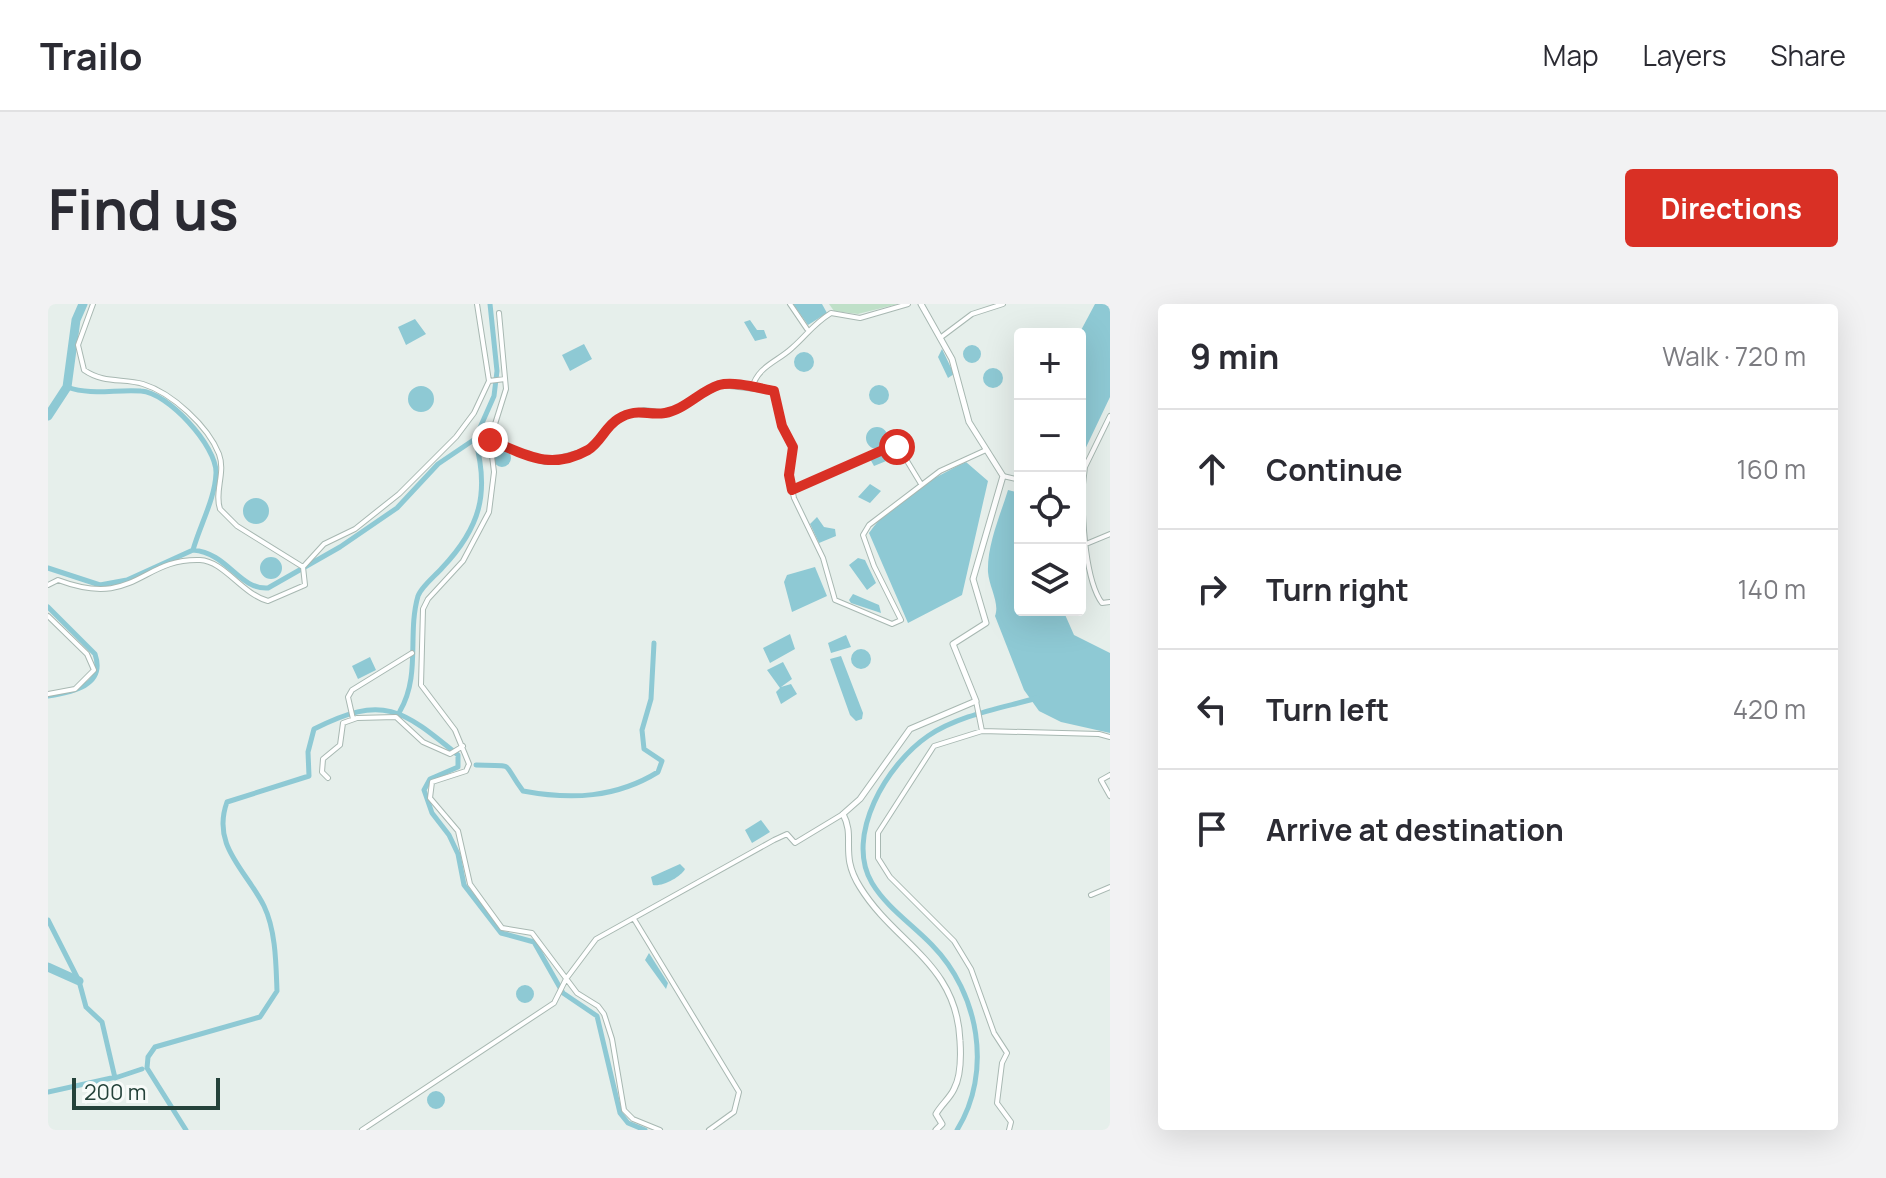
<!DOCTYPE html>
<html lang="en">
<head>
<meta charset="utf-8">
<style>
  :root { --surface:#fff; --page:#f2f2f3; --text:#2b2b33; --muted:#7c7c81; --line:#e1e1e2; --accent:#d93025 }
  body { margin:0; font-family:Manrope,sans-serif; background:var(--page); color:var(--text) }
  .controls { position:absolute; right:24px; top:24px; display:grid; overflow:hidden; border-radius:8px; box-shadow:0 8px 32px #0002 }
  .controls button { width:72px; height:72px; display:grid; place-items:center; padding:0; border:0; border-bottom:2px solid var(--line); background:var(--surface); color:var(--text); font:40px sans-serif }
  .scale { position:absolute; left:24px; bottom:20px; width:148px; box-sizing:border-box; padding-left:8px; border:4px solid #24423a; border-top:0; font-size:22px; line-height:28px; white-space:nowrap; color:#24423a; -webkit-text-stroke:6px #f7fbf9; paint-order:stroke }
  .stop { position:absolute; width:24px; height:24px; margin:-18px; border:6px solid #d93025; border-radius:50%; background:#fff }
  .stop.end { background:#d93025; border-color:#fff; box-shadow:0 2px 8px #0008 }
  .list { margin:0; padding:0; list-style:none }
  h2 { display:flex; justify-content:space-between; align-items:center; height:104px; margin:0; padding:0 32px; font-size:34px }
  h2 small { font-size:26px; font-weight:400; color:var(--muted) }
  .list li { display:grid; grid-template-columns:52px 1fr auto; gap:24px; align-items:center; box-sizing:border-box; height:120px; padding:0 32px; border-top:2px solid var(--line) }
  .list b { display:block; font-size:30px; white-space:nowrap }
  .list em { font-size:26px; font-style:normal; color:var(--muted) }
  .icon { flex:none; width:44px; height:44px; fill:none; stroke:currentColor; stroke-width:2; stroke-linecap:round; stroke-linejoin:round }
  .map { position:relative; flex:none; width:1062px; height:826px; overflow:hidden; border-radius:8px }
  header { display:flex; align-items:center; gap:48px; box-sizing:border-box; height:112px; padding:0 40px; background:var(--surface); border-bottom:2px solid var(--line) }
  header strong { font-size:38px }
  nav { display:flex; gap:44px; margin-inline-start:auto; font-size:28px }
  .intro { display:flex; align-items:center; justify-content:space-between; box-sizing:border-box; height:192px; padding:0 48px }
  h1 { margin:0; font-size:56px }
  .button { padding:20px 36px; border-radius:8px; background:var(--accent); color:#fff; font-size:28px; font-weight:700 }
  main { display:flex; gap:48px; padding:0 48px }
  aside { flex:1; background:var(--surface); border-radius:8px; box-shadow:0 8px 32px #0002 }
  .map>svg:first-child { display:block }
</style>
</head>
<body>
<header>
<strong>Trailo</strong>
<nav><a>Map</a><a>Layers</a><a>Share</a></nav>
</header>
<div class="intro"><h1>Find us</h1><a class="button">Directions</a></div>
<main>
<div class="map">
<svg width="1062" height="826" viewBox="0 0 1062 826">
  <rect width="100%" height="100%" fill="#e6efeb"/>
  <path fill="#bfe0c8" d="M781,0h69l-40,10 -24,-3z"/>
  <path fill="#8ec9d4" d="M745,0h29l5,9 -19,12z
    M1047,0h15v93l-30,63 -1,-126z
    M367,15l11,15 -20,11 -8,-18z
    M702,16l7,10h7l3,8 -12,3 -11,-19z
    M536,40l8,15 -22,12 -8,-16z
    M915 50a9 9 0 1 1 18 0a9 9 0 1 1-18 0Z
    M894,45l12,25 -6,4 -10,-21z
    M746 58a10 10 0 1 1 20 0a10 10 0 1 1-20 0Z
    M935 74a10 10 0 1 1 20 0a10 10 0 1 1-20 0Z
    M821 91a10 10 0 1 1 20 0a10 10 0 1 1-20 0Z
    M360 95a13 13 0 1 1 26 0a13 13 0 1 1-26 0Z
    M818 134a11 11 0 1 1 22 0a11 11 0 1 1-22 0Z
    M841,144l7,9 -22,9 -5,-9z
    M445 154a9 9 0 1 1 18 0a9 9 0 1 1-18 0Z
    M918,158l22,19 -26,114 -54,28 -39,-90c21,-31 63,-55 97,-71z
    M822,180l11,7 -11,12 -12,-6z
    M960,186l12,3v117h43l11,25 36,18v80l-49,-11 -22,-11 -15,-21 -29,-74c5,-13 -6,-29 -7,-44 -1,-27 12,-56 20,-82z
    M195 207a13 13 0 1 1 26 0a13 13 0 1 1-26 0Z
    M769,213l7,10 11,2 1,7 -17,7 -9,-19z
    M212 264a11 11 0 1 1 22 0a11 11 0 1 1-22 0Z
    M810,254l7,2 11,23 -9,7 -18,-25z
    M767,263l12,29 -35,16 -8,-30 3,-7z
    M805,290l26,11 2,8 -30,-10 -2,-3z
    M742,330l5,15 -25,14 -7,-15z
    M798,331l5,12 -20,6 -3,-10z
    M803 355a10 10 0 1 1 20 0a10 10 0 1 1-20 0Z
    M793,352l22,57 -1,6 -6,2 -6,-6 -20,-56z
    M322,353l6,13 -18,9 -6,-13z
    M735,358l9,17 -11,8 10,-3 6,10 -16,10 -5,-12 4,-4 -13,-18z
    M713,516l9,12 -18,11 -7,-13z
    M632,560l5,5c-4,8 -23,18 -32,16l-2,-8z
    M601,649l19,30 -2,6 -21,-29z
    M468 690a9 9 0 1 1 18 0a9 9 0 1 1-18 0Z
    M379 796a9 9 0 1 1 18 0a9 9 0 1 1-18 0Z"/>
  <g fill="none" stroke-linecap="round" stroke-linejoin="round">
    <path stroke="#8ec9d4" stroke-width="5" d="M145,246c35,3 46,40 75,38l72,-41 57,-39 41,-44 37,-25 19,-43 3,-25 -7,-67
      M0,264l52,17 27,-5 66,-30c7,-25 22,-51 23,-77 1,-27 -49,-81 -75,-82 -26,-2 -49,5 -74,-4
      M0,303l47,47c11,32 -23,38 -47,42
      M352,407c21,-36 7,-77 18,-115 3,-9 17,-20 24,-28 38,-40 48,-75 33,-129
      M428,461c42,2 23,-6 47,26 48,9 93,7 135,-19l4,-11 -18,-12 -2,-19 9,-31 3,-56
      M0,616l31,61 7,26 16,15 13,56 27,-9
      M0,788l68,-15
      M138,826l-39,-62 1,-11 7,-10 105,-30 17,-26c-1,-26 -1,-60 -13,-85 -18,-36 -53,-60 -37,-104l82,-26 -1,-24 6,-23c69,-35 88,-20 144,26v12l-28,12 -6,11 8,23 17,22 9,19 6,31 37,48 33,9 29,51 34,23 23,97 8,10 17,7
      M909,826c36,-58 22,-137 -25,-185 -19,-20 -45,-37 -60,-62 -28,-47 15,-119 56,-147 31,-21 74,-28 109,-38"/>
    <path stroke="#8ec9d4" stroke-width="9" d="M0,112l19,-29 9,-67 7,-16
      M0,663l31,14"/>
    <g stroke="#a8b8b2" stroke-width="6">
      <path id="minor" d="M742,0l17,25
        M451,9l7,76 -16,51 4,32 -5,40 -26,49 -35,38 -5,10 -2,76 34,45 14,34 -3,7 -34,11 -2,16 28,33 12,53 32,44 30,5 45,60 21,13 6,8 8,25 12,71 9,9 27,11
        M892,34l32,-24 31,-10
        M441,77l16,-2
        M704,84c6,-22 25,-26 40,-40 16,-14 20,-23 39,-35l29,5 48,-14
        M442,136l55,22 43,-12 30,-31 13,-6 13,-3 23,3 54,-28 53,6 8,35 11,21 -4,28 5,23 29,60 12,42 57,24 9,-4 -27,-54 -11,-31 6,-10 71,-54 46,-21
        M955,172l17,4
        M744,186l100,-44 9,5 20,33
        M1034,189c1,28 3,87 20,110l8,-1
        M1034,189l3,-26 25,-51
        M1038,240l24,-10
        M255,263l21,-23 31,-15 44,-35 57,-57 18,-24 15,-32 -12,-77
        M0,281l10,-5c77,29 83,-22 142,-20 24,1 42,34 68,41l37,-16 -2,-18 -66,-41 -17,-17c-6,-18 6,-36 -1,-55 -11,-28 -47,-61 -76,-70 -20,-6 -39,0 -59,-14l-6,-25 15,-41
        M0,312l39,38 7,16 -19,19 -27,5
        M928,397l6,30
        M305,415l-5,-22 4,-7 60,-37
        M1062,471l-9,5 9,16
        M280,474l-6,-6 1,-13 17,-14 3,-22 14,-5 39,-1 27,25 27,12 13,-8
        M1043,591l19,-8
        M586,615l105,173 -5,20 -25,18
        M314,826l192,-127 12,-24 30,-40 178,-99 13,-6 8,9 48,-29
        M961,826l2,-8 -14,-19 5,-40 5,-10 -13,-20 -23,-64 -17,-28 -64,-64 -12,-19v-25l56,-87 48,-15 117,3 11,3"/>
    </g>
    <g stroke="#a8b8b2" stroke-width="7">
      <path id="tertiary" d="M873,0l31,55 17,63 34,54 -30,103 13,44 -33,21 23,57 -66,28 -50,70 -17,15c13,24 -4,40 17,73 35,57 97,76 100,154 1,15 1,35 -6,48 -4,9 -13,16 -18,25l6,10 -6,6"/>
    </g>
    <use href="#minor" stroke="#fff" stroke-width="4"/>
    <use href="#tertiary" stroke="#fff" stroke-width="5"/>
  </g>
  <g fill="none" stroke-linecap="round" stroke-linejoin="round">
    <path stroke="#d93025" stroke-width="10" d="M442,136c36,15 60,31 98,10 13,-8 17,-23 30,-31 19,-12 29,-3 47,-6 19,-3 35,-22 54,-28 15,-4 39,3 55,6l8,35 11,21 -4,28 3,15 100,-44 5,1"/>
  </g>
</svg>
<div class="controls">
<button>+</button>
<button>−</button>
<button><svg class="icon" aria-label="locate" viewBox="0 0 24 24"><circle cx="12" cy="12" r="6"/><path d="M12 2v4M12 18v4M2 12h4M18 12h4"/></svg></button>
<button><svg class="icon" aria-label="layers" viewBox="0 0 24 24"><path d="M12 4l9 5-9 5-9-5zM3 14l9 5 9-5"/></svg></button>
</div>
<div class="scale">200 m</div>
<div class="stop" style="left:849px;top:143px"></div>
<div class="stop end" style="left:442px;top:136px"></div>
</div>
<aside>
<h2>9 min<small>Walk · 720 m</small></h2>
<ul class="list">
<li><svg class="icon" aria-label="ahead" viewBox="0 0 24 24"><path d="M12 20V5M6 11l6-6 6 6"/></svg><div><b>Continue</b></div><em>160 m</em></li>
<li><svg class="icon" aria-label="right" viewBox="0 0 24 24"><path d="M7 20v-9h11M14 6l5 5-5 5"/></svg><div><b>Turn right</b></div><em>140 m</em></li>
<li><svg class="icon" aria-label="left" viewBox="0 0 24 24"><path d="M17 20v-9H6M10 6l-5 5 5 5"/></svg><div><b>Turn left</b></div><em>420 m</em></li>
<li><svg class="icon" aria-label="arrive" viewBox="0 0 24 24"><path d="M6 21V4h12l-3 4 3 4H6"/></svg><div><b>Arrive at destination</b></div></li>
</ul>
</aside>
</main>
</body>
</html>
